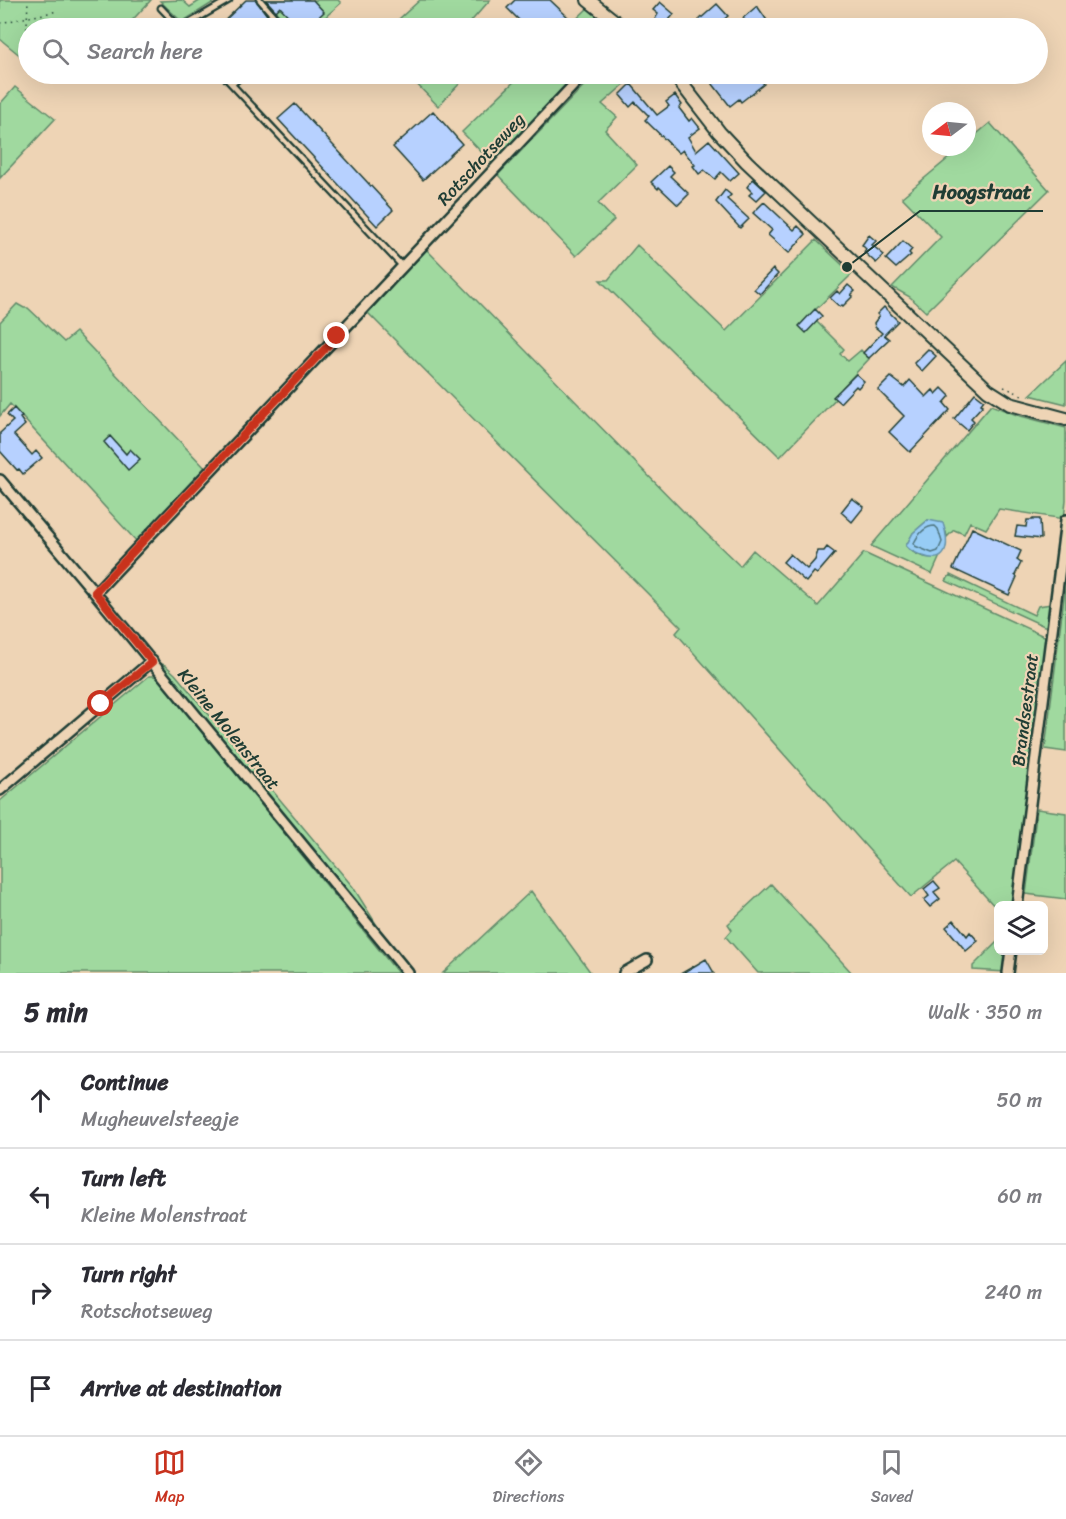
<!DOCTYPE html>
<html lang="en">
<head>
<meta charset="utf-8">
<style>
  :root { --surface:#fff; --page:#f7f7f7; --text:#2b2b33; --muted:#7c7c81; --line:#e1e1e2; --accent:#c8321e }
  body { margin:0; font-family:Sriracha,sans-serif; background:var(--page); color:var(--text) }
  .controls { position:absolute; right:18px; bottom:18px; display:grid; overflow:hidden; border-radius:9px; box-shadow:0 6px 24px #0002 }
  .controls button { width:54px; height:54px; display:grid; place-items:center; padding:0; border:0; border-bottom:2px solid var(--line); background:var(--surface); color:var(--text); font:30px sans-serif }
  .compass { position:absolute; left:922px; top:102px; width:54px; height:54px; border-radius:50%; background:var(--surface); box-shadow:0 6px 24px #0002; rotate:254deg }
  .stop { position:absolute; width:18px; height:18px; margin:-14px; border:4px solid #c8321e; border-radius:50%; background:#fff }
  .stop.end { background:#c8321e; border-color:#fff; box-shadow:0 2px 6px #0008 }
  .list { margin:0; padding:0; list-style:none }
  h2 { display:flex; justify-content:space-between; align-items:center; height:78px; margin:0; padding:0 24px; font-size:26px }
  h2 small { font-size:20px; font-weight:400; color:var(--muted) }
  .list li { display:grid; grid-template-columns:39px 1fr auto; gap:18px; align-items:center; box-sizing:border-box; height:96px; padding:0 24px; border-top:2px solid var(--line) }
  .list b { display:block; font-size:22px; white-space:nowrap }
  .list p { margin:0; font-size:20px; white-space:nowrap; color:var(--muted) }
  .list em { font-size:20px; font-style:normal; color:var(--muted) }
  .icon { flex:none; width:33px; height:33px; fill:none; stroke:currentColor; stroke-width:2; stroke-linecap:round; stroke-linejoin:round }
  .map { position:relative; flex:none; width:1066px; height:973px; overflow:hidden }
  .search { position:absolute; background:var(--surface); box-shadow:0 6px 24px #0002; left:18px; right:18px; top:18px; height:66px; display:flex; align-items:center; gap:15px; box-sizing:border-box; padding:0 21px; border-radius:33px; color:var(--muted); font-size:22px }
  .sheet { height:462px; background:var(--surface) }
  nav { display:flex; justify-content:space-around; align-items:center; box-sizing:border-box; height:84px; border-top:2px solid var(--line); background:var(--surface); font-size:16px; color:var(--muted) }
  nav a { display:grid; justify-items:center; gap:3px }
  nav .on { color:var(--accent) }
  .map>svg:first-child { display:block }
</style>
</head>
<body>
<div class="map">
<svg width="1066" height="973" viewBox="0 0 1066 973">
  <rect width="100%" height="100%" fill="#eed4b5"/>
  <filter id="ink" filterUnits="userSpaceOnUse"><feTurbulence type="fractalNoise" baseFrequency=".0167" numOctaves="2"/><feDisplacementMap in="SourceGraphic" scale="12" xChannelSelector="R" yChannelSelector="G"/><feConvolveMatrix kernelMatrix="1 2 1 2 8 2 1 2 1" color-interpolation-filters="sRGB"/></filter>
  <g filter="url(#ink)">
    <path fill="#a0d99f" stroke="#608b6a" stroke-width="1.5" d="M0,0h151l-26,28h-97v34l-28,-23z
      M182,0l8,7 11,-7h16l-35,22 -22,-21z
      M265,0h73l3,3 -28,25h-22z
      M420,0h70l-23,26 2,2h-80z
      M588,8l26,20h-47z
      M407,74h62l-31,32z
      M522,74h55l-85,89 -30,-31z
      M595,74h41l-34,30 15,13 -12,13 32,35 -39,38 16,17 -38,36 -78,-81z
      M15,87l40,32 -55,59v-74z
      M990,123l59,67 -123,122 -16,-15 -18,-10 49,-50 -39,-40 60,-50h5v-5z
      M816,240l36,34 -42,41 34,34 -4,5 8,7 13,-11 8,9 -27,29 1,3 -63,66 -180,-177h8l29,-35 89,86z
      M426,249l257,262 57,55 13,-16 65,56 46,-53 184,85 -34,267 -16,1v4l-44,-48 -43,35 -235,-264 5,-6 -313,-314z
      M17,304l7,4h4l36,34 12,-10 131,138 -68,74 -129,-140 -10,12v-94z
      M1066,361v43l-36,-9z
      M991,405l26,10 49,13v72l-2,19 -65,-10 -13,20 -16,-7 -6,12 -10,-4 -7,7 -1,-5 -18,-12 -15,13 -7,13c8,9 23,15 34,10l-8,18 -61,-28z
      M950,575l84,40 4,-9 14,-2 -3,22h-5l-98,-45z
      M1066,581v171l-21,-3z
      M158,663l7,2 10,9 178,213 25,40z
      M149,676h7l242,297h-398v-172z
      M1037,809l29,4v86l-40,-5z
      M771,884l81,89h-94l-32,-36 6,-7 -4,-6z
      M531,891l60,82h-148z
      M998,941v9l11,1 -3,21 -33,-2v-4z"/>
    <path fill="#97ccf5" stroke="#6793a8" stroke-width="1.5" d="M928,520l15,3c6,18 7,43 -20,33 -7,-3 -12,-4 -17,-10l7,-13z"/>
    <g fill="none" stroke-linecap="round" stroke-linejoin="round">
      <path stroke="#4f7681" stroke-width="1.5" d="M935,526l3,3 4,13 -4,9 -6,2 -17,-7 -1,-3c4,-8 11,-17 21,-17z"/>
    </g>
    <path fill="#b7d1ff" stroke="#1f3d34" stroke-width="1.5" d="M246,0h10l13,18 -11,10h-41z
      M266,0h47l11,12 -17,16h-7l-20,-21 -4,4z
      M515,0h35l20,19 -9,9h-47l6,-7 -13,-13z
      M660,2l14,12 -10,12 -9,-7 3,-5 -5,-4z
      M717,4l11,12 -14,12h-8l-7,-8z
      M757,6l7,10 8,12h-20l-9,-10z
      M705,74h62l-7,5 4,5 -23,18 -2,-3 -9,7z
      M631,84l26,31 12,-9 -3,-4 9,-7 7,10 -3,3 10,13 3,-3 8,10 -12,9 8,14 13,-11 30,33 -9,8 -9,-9 -6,7 -11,-9 -5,4 -6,-8 2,-1 -12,-15 -4,3 -34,-33 4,-4 -14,-14 -5,5 -10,-12z
      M295,104l98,106 -16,16 -99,-107z
      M433,111l29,33 -39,36 -30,-33z
      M668,166l6,6 -4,4 19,18 -11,11 -19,-18 -1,2 -7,-7z
      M753,179l13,12 -10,10 -7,-6 3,-3 -5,-5z
      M725,190l6,5 -4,4 22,20 -9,9 -24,-26z
      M764,202l30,28 4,-4 8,8 -17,19 -21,-18 4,-5 -19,-17z
      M869,235l7,6 -4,4 12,10 -8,8 -12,-11 2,-3 -4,-4z
      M903,241l9,8 -3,4 2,2 -15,13 -10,-9z
      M773,269l5,5 -18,20 -6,-5z
      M848,285l7,6 -4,4 2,1 -10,10 -1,-1 -2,2 -10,-9 7,-7 3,3z
      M884,307l14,14 -14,14 5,4 -20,19 -6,-5 19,-20 -7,-6 -1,-4 5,-7 -2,-2z
      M815,309l7,7 -16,17 -7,-7z
      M928,349l8,7 -14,15 -8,-8z
      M856,374l8,7 -6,7 -2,-2 -16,17 -7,-6z
      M891,377l13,10 6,-7 16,17 7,-7 3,4 6,-6 8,8 -6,7 6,7 -40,42 -21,-20 15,-16 -26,-26z
      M975,393l9,7 -3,4 2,1 -12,13 3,3 -7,9 -13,-11z
      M14,408l8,9 -2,1 5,7 -11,10 18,20 4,-4 6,7 -19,16 -4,-5 -2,1 -17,-19v-18l13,-12 -6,-6z
      M110,436l16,18 4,-5 10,10 -12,11 -24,-28z
      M852,498l12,9 -12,15 -11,-10z
      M1033,519h7l1,20 -26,-3 2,-10 9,1 1,-7h6z
      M972,528l49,23 -4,9 4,3 -6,12 2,2 -8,18 -56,-26z
      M827,547l8,6 -18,21 -3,-2 -8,10 -23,-20 7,-8 17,15 8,-9 3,-9h6z
      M934,881l6,7 -6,4 6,7 -10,8 -6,-7 5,-4 -5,-7z
      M954,920l13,16 3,-4 8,9 -12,10 -20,-24z
      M706,959l8,14h-32l14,-8z"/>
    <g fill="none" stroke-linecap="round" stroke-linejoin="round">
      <g stroke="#1f3d34" stroke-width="9">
        <path id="lane" d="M260,0l24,28
          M161,8l19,20
          M181,28l48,-28
          M222,74l180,192
          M232,84l12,-10"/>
      </g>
      <g stroke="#1f3d34" stroke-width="14">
        <path id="street" d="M0,480l95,113 313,380
          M95,593l489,-519
          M0,790l152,-129
          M1017,906l49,-386
          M624,973l23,-13
          M1008,973l3,-23"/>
      </g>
      <g stroke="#1f3d34" stroke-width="16">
        <path id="secondary" d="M588,0l35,28
          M674,74l45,58 28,30 241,228 22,14 56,15"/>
      </g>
      <path stroke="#1f3d34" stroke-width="1.5" stroke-dasharray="1.5 4.5" stroke-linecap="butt" d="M0,23l58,-12
        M634,23l6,5
        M26,47l2,-47
        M1004,387l18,8"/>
      <use href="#lane" stroke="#eed4b5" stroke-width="4.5"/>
      <use href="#street" stroke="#eed4b5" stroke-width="9"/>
      <use href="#secondary" stroke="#eed4b5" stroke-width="12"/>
    </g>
  </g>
  <g fill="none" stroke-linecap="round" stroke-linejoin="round" filter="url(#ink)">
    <path stroke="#c8321e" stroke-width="8" d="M101,704l51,-42 -57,-70 242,-256"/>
  </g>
  <g text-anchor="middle" stroke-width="4.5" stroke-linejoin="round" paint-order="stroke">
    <g font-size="18" fill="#1f3d34" stroke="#eed4b5">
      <text transform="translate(481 159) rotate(-47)" y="6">Rotschotseweg</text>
      <text transform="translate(1025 710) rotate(-83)" y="6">Brandsestraat</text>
      <text transform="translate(229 729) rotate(51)" y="6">Kleine Molenstraat</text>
    </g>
  </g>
  <path fill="none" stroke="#1f3d34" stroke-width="2" d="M847 267L920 211H1043"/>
  <circle fill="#1f3d34" stroke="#eed4b5" stroke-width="2" cx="847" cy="267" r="6"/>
  <g font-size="20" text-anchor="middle" font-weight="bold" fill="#1f3d34" stroke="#eed4b5" stroke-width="4.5" stroke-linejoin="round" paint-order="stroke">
    <text x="982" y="199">Hoogstraat</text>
  </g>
</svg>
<div class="controls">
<button><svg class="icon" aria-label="layers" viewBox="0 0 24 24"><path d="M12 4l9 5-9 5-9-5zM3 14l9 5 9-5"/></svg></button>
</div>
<svg class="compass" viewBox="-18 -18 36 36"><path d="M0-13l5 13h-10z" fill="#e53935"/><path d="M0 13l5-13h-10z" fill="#7c7c81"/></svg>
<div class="stop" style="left:101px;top:704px"></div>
<div class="stop end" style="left:337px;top:336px"></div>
<div class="search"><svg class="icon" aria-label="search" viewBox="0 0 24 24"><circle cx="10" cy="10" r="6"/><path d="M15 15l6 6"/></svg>Search here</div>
</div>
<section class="sheet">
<h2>5 min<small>Walk · 350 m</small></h2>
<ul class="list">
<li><svg class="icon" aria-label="ahead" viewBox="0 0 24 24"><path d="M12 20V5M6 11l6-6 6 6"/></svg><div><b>Continue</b><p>Mugheuvelsteegje</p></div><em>50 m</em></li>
<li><svg class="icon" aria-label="left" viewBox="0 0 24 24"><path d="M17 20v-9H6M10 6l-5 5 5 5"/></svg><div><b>Turn left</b><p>Kleine Molenstraat</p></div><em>60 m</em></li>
<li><svg class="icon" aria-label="right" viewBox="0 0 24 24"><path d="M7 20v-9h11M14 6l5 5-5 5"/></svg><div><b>Turn right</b><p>Rotschotseweg</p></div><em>240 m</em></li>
<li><svg class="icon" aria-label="arrive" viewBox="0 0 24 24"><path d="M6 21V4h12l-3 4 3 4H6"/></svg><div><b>Arrive at destination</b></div></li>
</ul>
</section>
<nav>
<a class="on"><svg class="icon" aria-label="map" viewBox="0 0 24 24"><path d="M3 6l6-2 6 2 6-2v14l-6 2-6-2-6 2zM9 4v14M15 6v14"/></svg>Map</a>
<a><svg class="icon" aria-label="directions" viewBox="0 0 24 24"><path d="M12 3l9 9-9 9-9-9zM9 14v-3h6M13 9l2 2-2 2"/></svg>Directions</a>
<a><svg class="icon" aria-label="saved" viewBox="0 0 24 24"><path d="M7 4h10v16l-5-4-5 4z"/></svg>Saved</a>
</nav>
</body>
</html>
